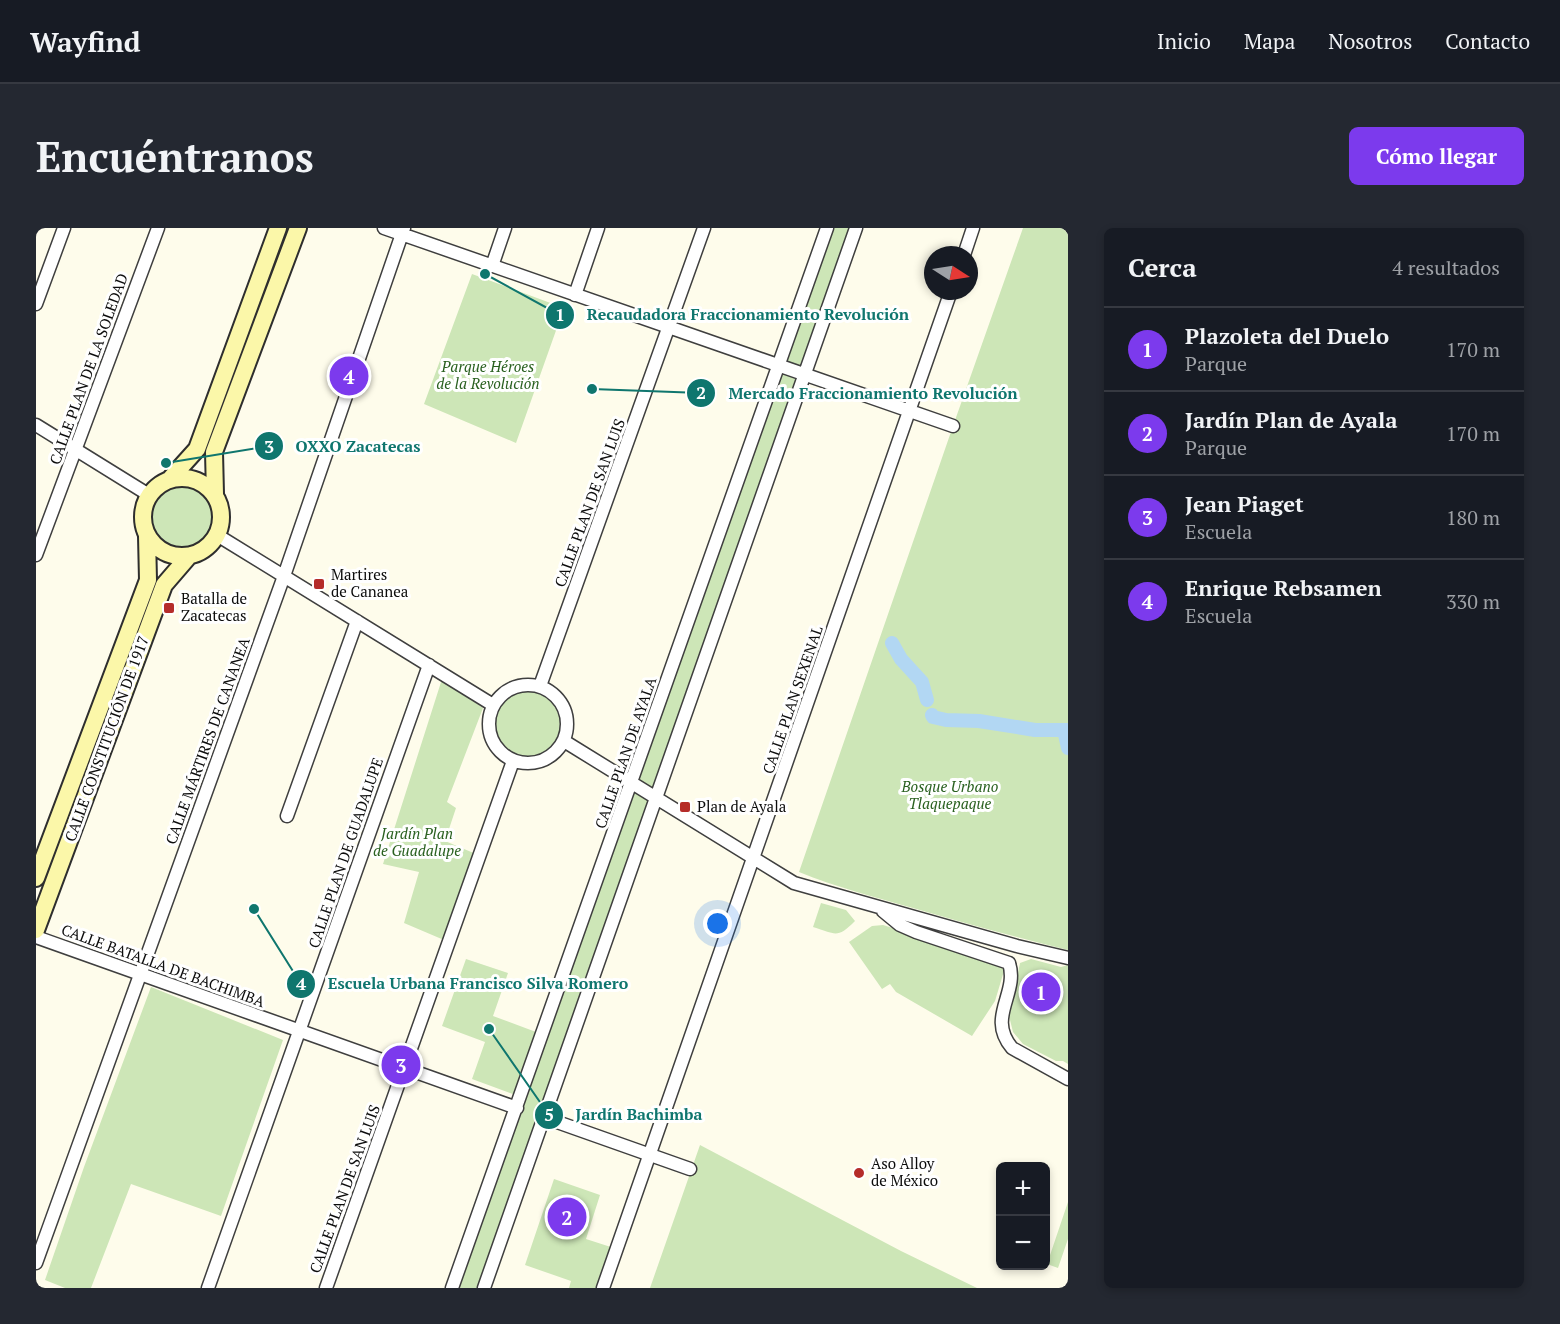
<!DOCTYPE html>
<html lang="es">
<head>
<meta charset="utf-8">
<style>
  :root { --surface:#171b24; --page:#242831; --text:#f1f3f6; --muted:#9ea1a6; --line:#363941; --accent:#7c3aed }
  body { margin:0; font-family:"PT Serif",serif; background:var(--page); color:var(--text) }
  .controls { position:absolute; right:18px; bottom:18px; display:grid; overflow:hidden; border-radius:9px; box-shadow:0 3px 9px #0003 }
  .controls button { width:54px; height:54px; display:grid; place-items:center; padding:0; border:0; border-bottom:2px solid var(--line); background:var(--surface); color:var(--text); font:30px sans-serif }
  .compass { position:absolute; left:888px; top:18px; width:54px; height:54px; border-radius:50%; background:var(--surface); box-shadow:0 3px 9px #0003; rotate:102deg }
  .you { position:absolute; left:682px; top:696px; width:21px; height:21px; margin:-15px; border:4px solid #fff; border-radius:50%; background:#1a73e8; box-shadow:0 0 0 9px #1a73e833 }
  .badge { display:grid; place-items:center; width:39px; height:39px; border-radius:50%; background:var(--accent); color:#fff; font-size:20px; font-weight:700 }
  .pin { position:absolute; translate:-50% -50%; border:3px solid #fff; box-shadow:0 2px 6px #0006 }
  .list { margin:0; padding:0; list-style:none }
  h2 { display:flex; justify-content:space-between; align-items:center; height:78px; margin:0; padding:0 24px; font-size:26px }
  h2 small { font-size:20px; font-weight:400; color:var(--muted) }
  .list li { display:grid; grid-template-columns:39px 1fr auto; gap:18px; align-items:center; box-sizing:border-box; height:84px; padding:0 24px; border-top:2px solid var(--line) }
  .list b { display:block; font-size:22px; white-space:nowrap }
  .list p { margin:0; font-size:20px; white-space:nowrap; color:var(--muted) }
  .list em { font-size:20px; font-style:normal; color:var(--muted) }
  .map { position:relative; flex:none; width:1032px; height:1060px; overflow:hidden; border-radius:9px }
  header { display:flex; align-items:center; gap:36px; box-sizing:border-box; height:84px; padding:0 30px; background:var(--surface); border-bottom:2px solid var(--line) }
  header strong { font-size:28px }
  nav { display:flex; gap:33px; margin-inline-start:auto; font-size:21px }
  .intro { display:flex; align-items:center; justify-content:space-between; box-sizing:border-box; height:144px; padding:0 36px }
  h1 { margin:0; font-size:42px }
  .button { padding:15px 27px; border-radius:9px; background:var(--accent); color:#fff; font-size:21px; font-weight:700 }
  main { display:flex; gap:36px; padding:0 36px }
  aside { flex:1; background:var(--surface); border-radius:9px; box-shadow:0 3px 9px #0003 }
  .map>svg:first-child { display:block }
</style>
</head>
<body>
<header>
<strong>Wayfind</strong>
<nav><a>Inicio</a><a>Mapa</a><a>Nosotros</a><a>Contacto</a></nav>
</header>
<div class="intro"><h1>Encuéntranos</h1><a class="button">Cómo llegar</a></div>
<main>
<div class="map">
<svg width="1032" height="1060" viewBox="0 0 1032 1060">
  <rect width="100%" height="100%" fill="#fefceb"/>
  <path fill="#cde6b7" d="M793,0h25l-52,143 -19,-7z
    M987,0h45v722c-52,-13 -104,-27 -155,-42 -39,-11 -77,-21 -114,-36l154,-446z
    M436,46l92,34 -48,135 -92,-39z
    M746,138l22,8 -147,420 -26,-12z
    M107 289a39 39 0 1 1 78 0a39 39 0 1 1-78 0Z
    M406,451l41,29 -36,94 9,6 -11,33 31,13 -32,86 -40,-17 15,-51 -36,-8z
    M453 496a39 39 0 1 1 78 0a39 39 0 1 1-78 0Z
    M598,560l21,9 -171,491h-31z
    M785,675l25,7 9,11c-18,18 -19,13 -42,6z
    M847,697l115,36 6,10 -9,30 -23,35 -76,-44 -6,-8 -8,5 -33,-47 23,-16z
    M430,731l42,14 -15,43 43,16 -18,64 -46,-17 13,-37 -43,-16z
    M995,731l30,8 7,-2v99l-5,-3h-7l-33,-17 -10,-12 -4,-16 11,-53z
    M115,759l132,53 -62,176 -90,-32 -40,104h-26l-20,-8 39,-113z
    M664,917l201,106 76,37h-327z
    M518,951l46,16 -14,44 31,10 -14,39h-34l2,-7 -46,-16z
    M1032,974v37l-10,29 -11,-4z"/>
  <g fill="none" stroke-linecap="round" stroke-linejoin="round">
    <path stroke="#b2d7f3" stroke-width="14" d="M856,415l9,16 21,23 5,18
      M896,487l1,2 13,3 33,1 56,9h33h-4l4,18"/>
    <g stroke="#3f3f3f" stroke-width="15">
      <path id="street" d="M348,0l569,198
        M928,27l9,-27
        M456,38l13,-38
        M539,67l23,-67
        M0,76l28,-76
        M0,197l113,70
        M181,307l276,170
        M0,327l122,-327
        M453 496a39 39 0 1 1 78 0a39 39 0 1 1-78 0Z
        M504,458l164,-458
        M528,513l230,142 223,63 51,12
        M251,588l70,-195
        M847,683l17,14 16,7 93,31
        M0,709l481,171
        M973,735c10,31 -23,54 3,85l56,31
        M507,889l147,52
        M0,1035l248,-687 120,-348
        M172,1060l221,-623
        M290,1060l187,-527
        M416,1060l375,-1060
        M448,1060l372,-1060
        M567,1060l348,-997"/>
    </g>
    <g stroke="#2e2e2e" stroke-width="20">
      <path id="secondary" d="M107 289a39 39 0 1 1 78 0a39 39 0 1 1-78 0Z
        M134,251l27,-30 81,-221
        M179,266l-1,-42 84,-224
        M0,650l112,-298 -1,-44
        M0,702l128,-345 25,-29"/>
    </g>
    <use href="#street" stroke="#fff" stroke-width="12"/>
    <use href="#secondary" stroke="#fbf7a9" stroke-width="16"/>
  </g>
  <g fill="#b52c2a" stroke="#fff" stroke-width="2">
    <rect x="277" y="350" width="12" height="12" rx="3"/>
    <rect x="127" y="374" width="12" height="12" rx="3"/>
    <rect x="643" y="573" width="12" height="12" rx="3"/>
    <circle cx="823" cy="945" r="6"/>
  </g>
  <g text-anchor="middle" stroke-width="6" stroke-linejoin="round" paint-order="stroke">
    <g font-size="15" font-style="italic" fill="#29601f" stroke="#fff">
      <text x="452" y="144">Parque Héroes<tspan x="452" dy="17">de la Revolución</tspan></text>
      <text x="914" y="564">Bosque Urbano<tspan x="914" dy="17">Tlaquepaque</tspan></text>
      <text x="381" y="611">Jardín Plan<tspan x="381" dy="17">de Guadalupe</tspan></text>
    </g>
    <g font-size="15" fill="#0c0c0c" stroke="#fff">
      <text transform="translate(53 141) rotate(-70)" y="5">CALLE PLAN DE LA SOLEDAD</text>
      <text transform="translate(554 275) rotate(-70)" y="5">CALLE PLAN DE SAN LUIS</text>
      <text transform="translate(757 472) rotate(-71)" y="5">CALLE PLAN SEXENAL</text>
      <text transform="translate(71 511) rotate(-70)" y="5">CALLE CONSTITUCIÓN DE 1917</text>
      <text transform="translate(172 513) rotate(-70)" y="5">CALLE MÁRTIRES DE CANANEA</text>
      <text transform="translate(590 525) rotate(-71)" y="5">CALLE PLAN DE AYALA</text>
      <text transform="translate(310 625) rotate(-71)" y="5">CALLE PLAN DE GUADALUPE</text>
      <text transform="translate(127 738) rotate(20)" y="5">CALLE BATALLA DE BACHIMBA</text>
      <text transform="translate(309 961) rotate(-70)" y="5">CALLE PLAN DE SAN LUIS</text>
    </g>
    <g font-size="15" fill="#0c0c0c" stroke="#fff" text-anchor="start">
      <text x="295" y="352">Martires<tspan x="295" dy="17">de Cananea</tspan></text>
      <text x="145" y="376">Batalla de<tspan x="145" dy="17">Zacatecas</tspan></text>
      <text x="661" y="584">Plan de Ayala</text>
      <text x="835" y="941">Aso Alloy<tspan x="835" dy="17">de México</tspan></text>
    </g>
  </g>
  <path fill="none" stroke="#0f766e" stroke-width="2" d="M449 46L524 87M556 161L665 165M130 235L233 218M218 681L265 756M453 801L513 887"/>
  <g fill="#0f766e" stroke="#fff" stroke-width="2">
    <circle cx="449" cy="46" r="6"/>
    <circle cx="556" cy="161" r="6"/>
    <circle cx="130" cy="235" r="6"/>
    <circle cx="218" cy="681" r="6"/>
    <circle cx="453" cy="801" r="6"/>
    <circle cx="524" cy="87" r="15"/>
    <circle cx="665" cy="165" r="15"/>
    <circle cx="233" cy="218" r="15"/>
    <circle cx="265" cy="756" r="15"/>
    <circle cx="513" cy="887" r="15"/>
  </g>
  <g font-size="18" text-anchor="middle" font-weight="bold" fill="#fff">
    <text x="524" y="93">1</text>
    <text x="665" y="171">2</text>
    <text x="233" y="225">3</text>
    <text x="265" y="762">4</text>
    <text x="513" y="893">5</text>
  </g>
  <g font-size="16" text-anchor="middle" font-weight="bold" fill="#0f766e" stroke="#fff" stroke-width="6" stroke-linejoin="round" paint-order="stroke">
    <text x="712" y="92">Recaudadora Fraccionamiento Revolución</text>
    <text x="837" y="171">Mercado Fraccionamiento Revolución</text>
    <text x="322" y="224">OXXO Zacatecas</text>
    <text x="442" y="761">Escuela Urbana Francisco Silva Romero</text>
    <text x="603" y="892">Jardín Bachimba</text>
  </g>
</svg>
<div class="controls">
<button>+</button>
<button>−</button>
</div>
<svg class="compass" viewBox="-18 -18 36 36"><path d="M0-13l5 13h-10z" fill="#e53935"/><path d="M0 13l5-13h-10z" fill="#9ea1a6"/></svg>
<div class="you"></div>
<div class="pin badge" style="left:1005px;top:764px">1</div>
<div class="pin badge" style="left:531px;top:989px">2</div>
<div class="pin badge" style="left:365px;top:837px">3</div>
<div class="pin badge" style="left:313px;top:148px">4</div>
</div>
<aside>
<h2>Cerca<small>4 resultados</small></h2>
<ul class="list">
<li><span class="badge">1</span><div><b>Plazoleta del Duelo</b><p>Parque</p></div><em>170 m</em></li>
<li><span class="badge">2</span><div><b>Jardín Plan de Ayala</b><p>Parque</p></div><em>170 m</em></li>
<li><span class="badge">3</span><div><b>Jean Piaget</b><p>Escuela</p></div><em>180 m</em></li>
<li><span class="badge">4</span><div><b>Enrique Rebsamen</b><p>Escuela</p></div><em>330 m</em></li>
</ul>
</aside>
</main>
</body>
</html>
